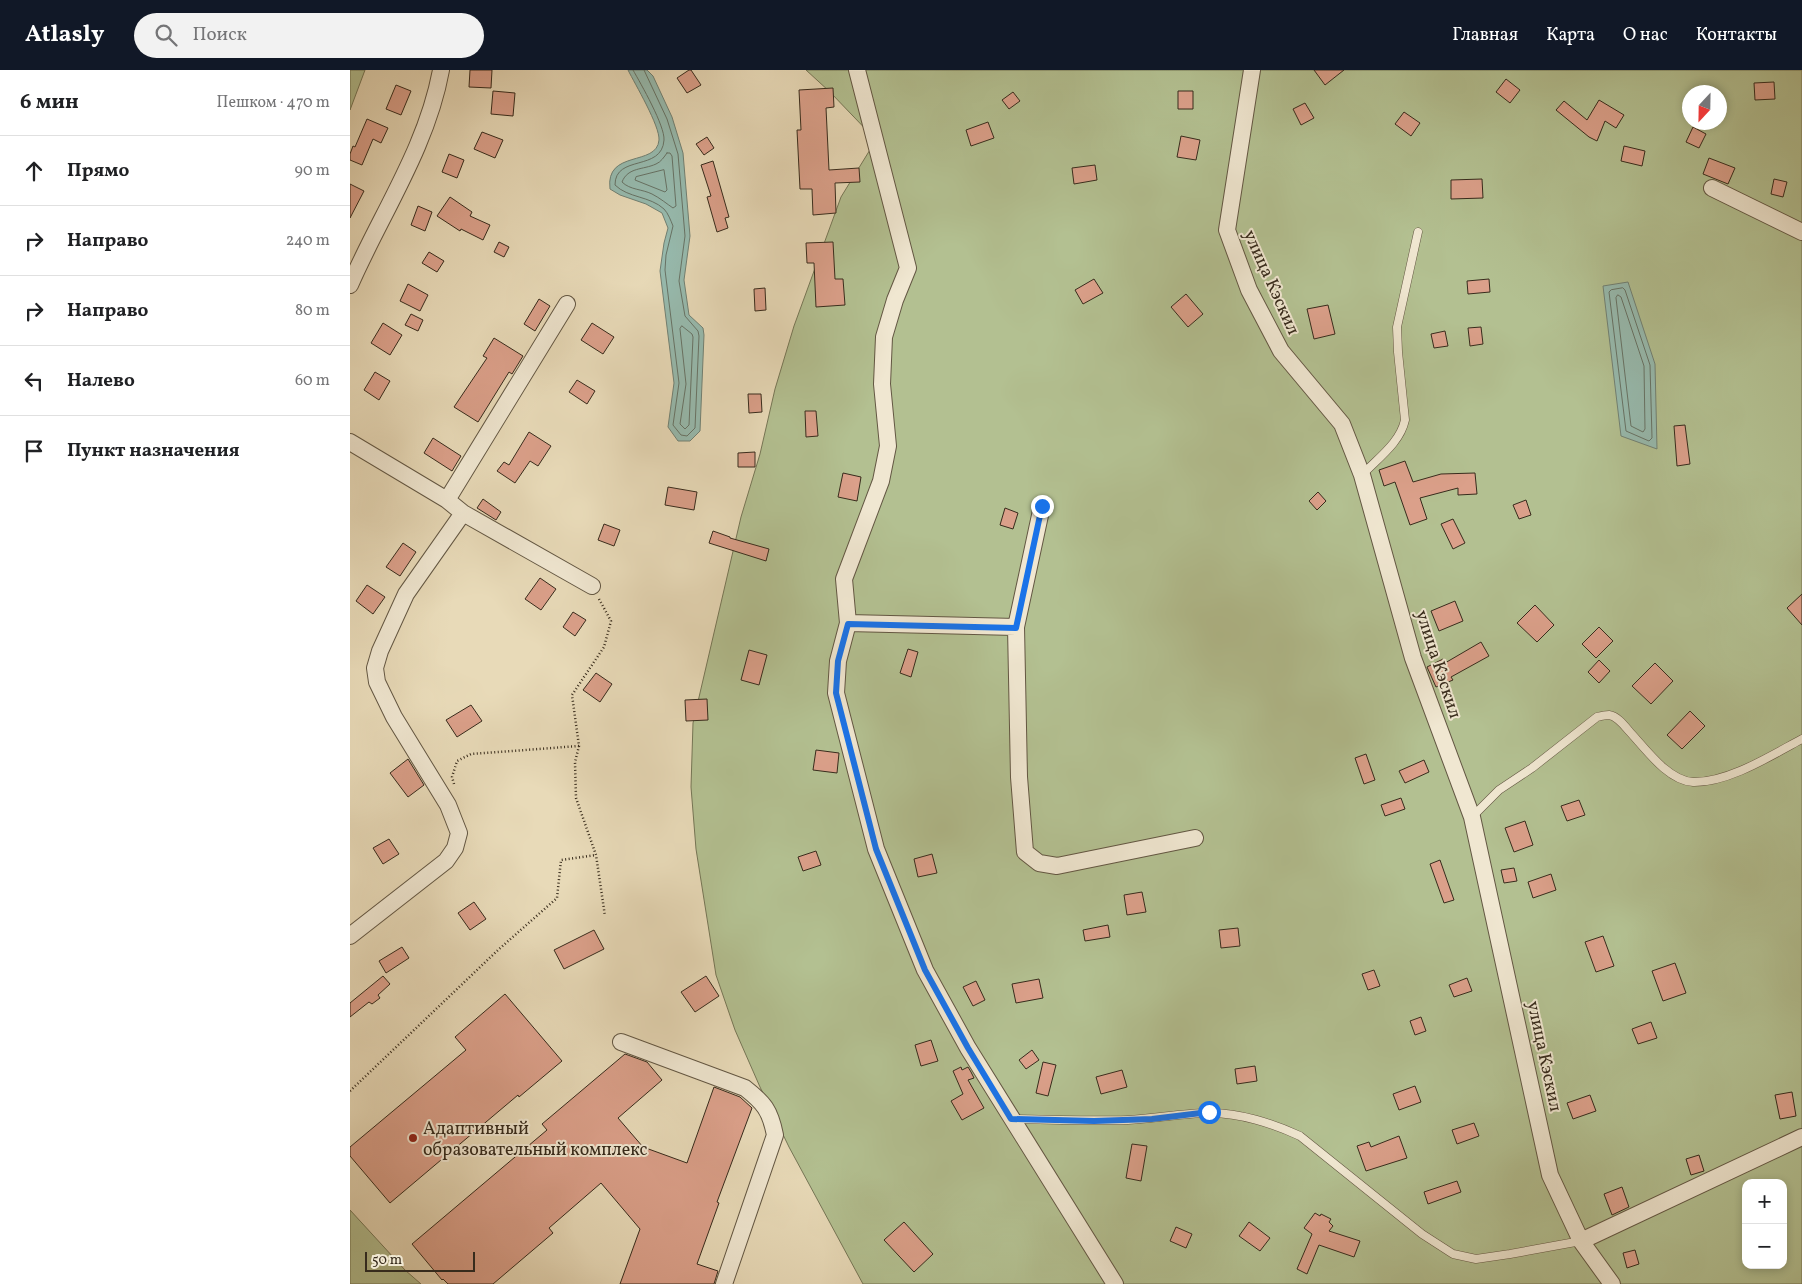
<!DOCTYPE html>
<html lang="ru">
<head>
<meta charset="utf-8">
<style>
  :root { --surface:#fff; --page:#f2f2f2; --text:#202124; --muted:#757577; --line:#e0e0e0; --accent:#111827 }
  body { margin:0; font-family:Vollkorn,serif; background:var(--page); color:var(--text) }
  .controls { position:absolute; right:15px; bottom:15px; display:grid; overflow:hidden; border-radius:10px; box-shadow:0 2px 8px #0003 }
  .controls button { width:45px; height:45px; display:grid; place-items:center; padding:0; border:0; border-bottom:1px solid var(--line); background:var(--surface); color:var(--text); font:25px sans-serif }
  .compass { position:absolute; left:1332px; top:15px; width:45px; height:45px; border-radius:50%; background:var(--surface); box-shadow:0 2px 8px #0003; rotate:202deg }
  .scale { position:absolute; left:15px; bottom:12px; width:110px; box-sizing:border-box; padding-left:5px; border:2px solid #372b1c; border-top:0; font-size:14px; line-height:18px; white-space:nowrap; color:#372b1c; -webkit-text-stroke:4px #f0e7d1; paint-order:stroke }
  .stop { position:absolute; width:15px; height:15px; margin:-11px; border:4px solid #1a73e8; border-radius:50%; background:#fff }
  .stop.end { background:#1a73e8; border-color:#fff; box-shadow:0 1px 5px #0008 }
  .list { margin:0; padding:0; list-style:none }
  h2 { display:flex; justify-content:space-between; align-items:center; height:65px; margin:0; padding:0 20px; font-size:21px }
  h2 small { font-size:16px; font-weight:400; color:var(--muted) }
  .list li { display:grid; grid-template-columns:32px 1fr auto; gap:15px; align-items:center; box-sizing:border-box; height:70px; padding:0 20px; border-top:1px solid var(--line) }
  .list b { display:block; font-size:19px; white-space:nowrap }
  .list em { font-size:16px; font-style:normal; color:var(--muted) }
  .icon { flex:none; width:28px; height:28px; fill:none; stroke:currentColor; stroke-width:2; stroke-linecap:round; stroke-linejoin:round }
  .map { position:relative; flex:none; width:1452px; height:1214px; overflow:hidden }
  header { display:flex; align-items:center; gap:30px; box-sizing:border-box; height:70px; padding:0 25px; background:var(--accent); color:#fff }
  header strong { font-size:24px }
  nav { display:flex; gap:28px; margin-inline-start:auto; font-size:18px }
  .search { width:350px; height:45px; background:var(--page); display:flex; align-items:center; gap:12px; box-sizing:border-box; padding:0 18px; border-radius:28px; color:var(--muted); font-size:19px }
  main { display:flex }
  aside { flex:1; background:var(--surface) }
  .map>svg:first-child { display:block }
</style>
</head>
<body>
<header>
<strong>Atlasly</strong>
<div class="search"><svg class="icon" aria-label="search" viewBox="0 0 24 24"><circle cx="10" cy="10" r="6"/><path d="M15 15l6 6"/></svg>Поиск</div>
<nav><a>Главная</a><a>Карта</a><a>О нас</a><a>Контакты</a></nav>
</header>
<main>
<aside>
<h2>6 мин<small>Пешком · 470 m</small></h2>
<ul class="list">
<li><svg class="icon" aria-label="ahead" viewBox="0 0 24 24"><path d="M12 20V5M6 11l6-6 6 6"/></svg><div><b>Прямо</b></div><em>90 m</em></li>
<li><svg class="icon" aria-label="right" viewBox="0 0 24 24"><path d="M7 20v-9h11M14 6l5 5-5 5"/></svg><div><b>Направо</b></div><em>240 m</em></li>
<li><svg class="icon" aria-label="right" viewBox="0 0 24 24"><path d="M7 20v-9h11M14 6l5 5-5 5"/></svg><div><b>Направо</b></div><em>80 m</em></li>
<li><svg class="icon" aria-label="left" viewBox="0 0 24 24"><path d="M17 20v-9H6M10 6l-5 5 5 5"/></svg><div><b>Налево</b></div><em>60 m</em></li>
<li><svg class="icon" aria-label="arrive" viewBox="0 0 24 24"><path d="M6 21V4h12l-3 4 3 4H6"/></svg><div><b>Пункт назначения</b></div></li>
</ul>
</aside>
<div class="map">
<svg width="1452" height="1214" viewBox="0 0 1452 1214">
  <rect width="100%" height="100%" fill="#e8dab8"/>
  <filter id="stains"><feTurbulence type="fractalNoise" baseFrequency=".004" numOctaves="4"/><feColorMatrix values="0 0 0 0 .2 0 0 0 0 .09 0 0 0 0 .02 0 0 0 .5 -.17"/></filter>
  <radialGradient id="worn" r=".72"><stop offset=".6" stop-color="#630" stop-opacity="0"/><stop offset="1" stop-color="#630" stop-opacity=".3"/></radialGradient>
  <path fill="#b3c091" stroke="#757656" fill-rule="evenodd" d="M0,0h15l-15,40z
    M456,0h996v1214h-939l-74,-137 -29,-60 -25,-57 -19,-55 -20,-126 -5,-62 2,-64 48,-206 19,-63 15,-65 19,-63 47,-129 35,-57 -46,-48zM1340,22h30v30h-30zM1396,1113h37v82h-37z
    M0,1140l55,60 16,14h-71z"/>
  <path fill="#97bbaf" stroke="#718174" d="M278,0h19l6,6 19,41 11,36 7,83 -6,44 5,35 14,13 1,7 -4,96 -10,10h-12l-10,-14 6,-44 -14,-112 4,-28 4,-15 -6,-15 -16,-9 -26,-9 -10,-6c-5,-40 47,-22 49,-49 1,-14 -24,-56 -31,-70z
    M1278,212l27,82 2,85 -36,-13 -18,-150z"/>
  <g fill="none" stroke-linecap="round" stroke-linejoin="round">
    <path stroke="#677366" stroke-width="1" d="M283,0c8,14 32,56 31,70 -2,32 -49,14 -49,45 13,13 35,11 49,24 4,4 7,12 9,17l-7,29 -1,15 14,113 -6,42 8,10 6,1 8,-8 4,-92 -1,-5 -13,-15 -6,-35 6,-45 -7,-82 -11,-35 -23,-49
      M317,83h3l2,3 4,50 -3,2c-6,-4 -13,-10 -21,-14 -10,-5 -22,-4 -30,-12 6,-15 21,-12 34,-18 5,-2 8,-7 11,-11z
      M314,100l3,20 -2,2 -30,-12 1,-3z
      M1273,218l2,2 25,75 2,73 -3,3 -23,-10 -17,-139 2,-2z
      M1268,225l3,2 23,69 1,63 -2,3 -12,-6 -15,-128z
      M332,256l10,8 1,3 -4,88 -4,4 -5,-5 6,-40 -6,-55z"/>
  </g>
  <path fill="#dba08a" stroke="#372b1c" d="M120,0h22l-1,18 -22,-1z
    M339,0h2l10,15 -14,8 -10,-15z
    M964,0h30l-19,15z
    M1156,9l14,11 -10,13 -14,-11z
    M1424,12l1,17 -20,1 -1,-17z
    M46,15l15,6 -10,24 -15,-6z
    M483,18l1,19 -8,1 3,62 30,-2 1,14 -25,1 1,30 -23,2 -1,-26h-12l-3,-59h4l-2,-40z
    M143,21l22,2 -2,23 -22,-2z
    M828,21h15v18h-15z
    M663,22l7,9 -11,8 -7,-9z
    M1249,30l25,15 -8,13 -11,-7 -8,20 -8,-4 -33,-27 8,-9 23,19z
    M955,33l9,15 -13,7 -8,-16z
    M1054,42l16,11 -9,13 -16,-12z
    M17,49l21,9 -7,15 -8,-4 -11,26 -12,-5v-6l3,-8 2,1z
    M638,52l6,16 -23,8 -5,-16z
    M1343,57l13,7 -7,14 -13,-6z
    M132,62l21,8 -8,18 -21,-9z
    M831,66l19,4 -4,20 -19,-3z
    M357,67l7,11 -10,7 -8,-11z
    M1274,76l21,5 -3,15 -21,-5z
    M99,84l15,6 -7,18 -15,-6z
    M1359,88l26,10 -7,16 -25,-10z
    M363,91l16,56 -4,1 3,10 -11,4 -10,-35 4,-1 -10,-31z
    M745,95l2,15 -23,4 -2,-16z
    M1132,109l1,19 -32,1v-19z
    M1424,109l13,3 -4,15 -12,-3z
    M0,114l14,7 -14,27z
    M100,127l22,15 -2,4 20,9 -7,15 -22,-11 -1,2 -23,-15z
    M68,136l14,6 -7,19 -14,-6z
    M149,172l10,5 -5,10 -10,-5z
    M483,172l2,37h8l2,26 -29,2 -2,-44h-7l-1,-20z
    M79,182l15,9 -7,11 -15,-9z
    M744,209l9,14 -20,11 -8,-14z
    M1139,209l1,13 -22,2 -1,-13z
    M58,214l20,11 -8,16 -20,-10z
    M415,218l1,22 -11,1 -1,-22z
    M836,224l17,20 -15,13 -17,-20z
    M189,229l11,7 -15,25 -11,-7z
    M978,235l7,29 -21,5 -7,-30z
    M61,244l12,6 -5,11 -13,-6z
    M33,253l19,12 -12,20 -19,-12z
    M242,253l22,14 -11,17 -22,-14z
    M1131,257l2,17 -13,2 -2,-18z
    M1095,261l3,15 -14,2 -3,-14z
    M144,268l29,18 -11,18 -3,-2 -31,50 -24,-15 33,-49 -4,-2z
    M25,302l15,9 -11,19 -15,-10z
    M227,310l18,11 -8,13 -18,-12z
    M398,324h13l1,18 -13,1z
    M455,341h11l2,25 -12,1z
    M1335,355l5,39 -13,2 -3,-40z
    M179,362l22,14 -13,20 -8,-5 -15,22 -18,-12 7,-9 5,3z
    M83,368l28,18 -9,15 -28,-18z
    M405,382v15h-17v-14z
    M1055,391l8,21 28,-8 34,-1 2,21 -19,1v-7l-38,10 7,21 -17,6 -15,-43 -11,4 -5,-16z
    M493,403l18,4 -4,24 -19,-4z
    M318,417l29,5 -3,18 -29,-5z
    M968,422l8,9 -9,9 -8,-9z
    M133,429l18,13 -5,8 -19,-12z
    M1176,430l5,15 -12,4 -6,-14z
    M655,438l13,5 -5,16 -13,-4z
    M1103,449l12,24 -12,6 -12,-25z
    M254,454l16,6 -6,16 -16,-6z
    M363,461l17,6v1l39,11 -3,12 -57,-18z
    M53,473l13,9 -16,24 -14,-9z
    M190,508l16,11 -15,21 -16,-11z
    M17,515l18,12 -12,17 -17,-13z
    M1452,524v31l-15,-17z
    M1105,531l8,20 -24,10 -8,-20z
    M1185,535l19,20 -17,17 -20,-19z
    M223,542l13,8 -11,16 -12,-9z
    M1249,557l14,14 -17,17 -14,-14z
    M1131,572l8,14 -38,21 2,3 -17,7 -9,-20 16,-8 2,4z
    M558,579l10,3 -7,25 -11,-4z
    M399,580l18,5 -8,30 -18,-5z
    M1249,590l11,11 -11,12 -11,-11z
    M1305,593l18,18 -22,23 -19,-18z
    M246,603l16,11 -12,18 -17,-12z
    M357,629l1,21 -22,1 -1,-21z
    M121,635l11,16 -25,16 -11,-17z
    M1340,641l15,15 -23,23 -15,-14z
    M466,680l23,3 -2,20 -24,-3z
    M1016,684l9,26 -11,4 -9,-26z
    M58,689l16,26 -16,12 -18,-24z
    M1074,690l5,12 -24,11 -6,-12z
    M1051,728l4,11 -20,7 -4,-11z
    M1229,730l6,15 -18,6 -6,-15z
    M1175,751l8,24 -19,7 -9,-24z
    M39,769l10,15 -16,10 -10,-16z
    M466,781l5,14 -18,6 -5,-14z
    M582,784l5,19 -19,4 -4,-18z
    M1090,790l14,40 -10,3 -14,-39z
    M1164,798l3,13 -13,2 -3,-13z
    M1201,804l5,16 -23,8 -5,-16z
    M792,822l4,20 -19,3 -3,-20z
    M124,832l12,17 -16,11 -12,-17z
    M758,855l2,12 -25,4 -2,-11z
    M888,858l2,18 -19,2 -2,-18z
    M244,860l10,19 -40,20 -10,-19z
    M1253,866l11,30 -18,6 -11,-30z
    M52,877l7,11 -23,15 -7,-12z
    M1325,893l11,30 -23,8 -11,-30z
    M1024,900l6,16 -12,4 -6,-16z
    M33,906l7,8 -12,11 2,3 -8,6 -3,-2 -19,15v-14z
    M356,906l13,20 -24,16 -14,-20z
    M1117,908l5,13 -18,6 -5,-12z
    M689,909l4,19 -27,5 -4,-19z
    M626,911l9,19 -12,6 -10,-19z
    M155,924l57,67 -43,36 -1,-2 -128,108 -40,-47v-9l116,-97 -11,-13z
    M1071,947l5,14 -11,4 -5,-14z
    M1301,952l6,16 -19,6 -6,-15z
    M581,970l7,21 -17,5 -6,-21z
    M682,980l7,10 -13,9 -7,-9z
    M275,984l22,8 15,18 -44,38 25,29 44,16 27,-76 26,10 12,11 -35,94 2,1 -22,61 21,7 -4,13h-94l20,-55 -39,-46 -52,45 4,5 -60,51h-45l-5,-5 -1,1 -30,-36 135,-114 -5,-6z
    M693,992l13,3 -8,31 -12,-3z
    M905,996l2,15 -20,3 -2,-15z
    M611,997l1,3 6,-3 3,5 3,6 -6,2 16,28 -22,12 -11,-19 12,-7 -10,-23z
    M772,1000l5,17 -26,7 -5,-17z
    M1065,1016l6,16 -22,8 -6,-16z
    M1442,1022l4,24 -16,3 -5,-24z
    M1240,1025l6,16 -23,8 -6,-16z
    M1124,1053l5,13 -22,8 -5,-14z
    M1049,1066l8,22 -41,13 -9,-25 12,-4 2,5z
    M782,1074l15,2 -6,35 -15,-3z
    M1349,1085l5,16 -13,4 -5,-16z
    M1107,1111l4,11 -33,12 -4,-12z
    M1272,1117l7,20 -17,8 -8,-21z
    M965,1143l5,3 1,-2 10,5 -2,3 4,4 -4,5 31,10 -6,16 -35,-12 -12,29 -10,-5 15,-35 -8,-6z
    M554,1152l29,32 -19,18 -30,-32z
    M899,1152l21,16 -10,13 -21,-15z
    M826,1157l16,7 -6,14 -16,-7z
    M1285,1180l4,14 -12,4 -4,-15z"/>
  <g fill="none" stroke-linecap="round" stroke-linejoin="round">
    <g stroke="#635743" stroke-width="9">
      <path id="service" d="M1012,405c16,-17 38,-32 43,-55l-7,-68 -1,-25 21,-95
        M1122,747l27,-27 33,-22 65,-51c4,-1 8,-2 12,-2 8,1 15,10 20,16 16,17 39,50 64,51 35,1 79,-27 109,-43
        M663,1049c38,1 76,2 115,1 27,-1 53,-7 80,-7 30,-1 66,11 92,23l122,98 31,20 23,5 34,-5 71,-13"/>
    </g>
    <g stroke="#635743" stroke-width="18">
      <path id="minor" d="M507,0l51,198 -13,32 -11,37 -2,47 6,62 -7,35 -37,98 4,44 -10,38 -2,32 40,156 49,121 43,78 147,236
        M902,0l-25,160 22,60 32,61 61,73 20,51 51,183 59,159 78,358 31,66 31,43
        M1362,118l90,44
        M0,215c31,-71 77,-138 91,-215
        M0,372l97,58 16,13 129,73
        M97,430l120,-196
        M498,553l168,4 3,150 6,75 14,11 18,3 138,-28
        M666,557l26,-121
        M0,866l96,-75 9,-13 4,-15 -11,-28 -54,-88 -17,-35 -2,-14 5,-17 26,-57 57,-81
        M271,972l124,46c19,15 25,22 30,47l-51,149
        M1231,1171l221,-104"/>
    </g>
    <path stroke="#372b1c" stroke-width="2.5" stroke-dasharray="1 2.5" stroke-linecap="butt" d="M249,529l12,22 -7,26 -32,48 7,51 -4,16 1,36 20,57 9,61
      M104,714l-2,-7 5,-16 14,-7 108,-8
      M0,1021l148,-141 59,-52 4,-38 35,-5"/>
    <use href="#service" stroke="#f0e7d1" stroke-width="8"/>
    <use href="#minor" stroke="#f0e7d1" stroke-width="16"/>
  </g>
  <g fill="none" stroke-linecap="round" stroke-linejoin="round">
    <path stroke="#1a73e8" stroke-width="6" d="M692,436l-26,122 -168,-4 -10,37 -2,32 40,156 49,121 43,78 43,71 83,2 58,-2 57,-7"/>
  </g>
  <circle fill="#8f2418" stroke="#f0e7d1" stroke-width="2" cx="63" cy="1068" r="5"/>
  <g text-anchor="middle" stroke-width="4" stroke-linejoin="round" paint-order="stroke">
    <g font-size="18" fill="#372b1c" stroke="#f0e7d1">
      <text transform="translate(922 212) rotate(66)" y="6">улица Кэскил</text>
      <text transform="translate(1089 594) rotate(72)" y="6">улица Кэскил</text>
      <text transform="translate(1195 986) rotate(78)" y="6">улица Кэскил</text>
    </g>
    <g font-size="18" fill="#372b1c" stroke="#f0e7d1" text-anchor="start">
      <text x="73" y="1064">Адаптивный<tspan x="73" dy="21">образовательный комплекс</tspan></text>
    </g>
  </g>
  <rect width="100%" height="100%" filter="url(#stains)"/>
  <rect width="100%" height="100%" fill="url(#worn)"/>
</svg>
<div class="controls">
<button>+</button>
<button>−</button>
</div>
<svg class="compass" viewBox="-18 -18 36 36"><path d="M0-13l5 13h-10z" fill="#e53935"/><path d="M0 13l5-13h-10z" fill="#757577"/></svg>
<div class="scale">50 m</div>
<div class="stop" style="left:859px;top:1042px"></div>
<div class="stop end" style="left:692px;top:436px"></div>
</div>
</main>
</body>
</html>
